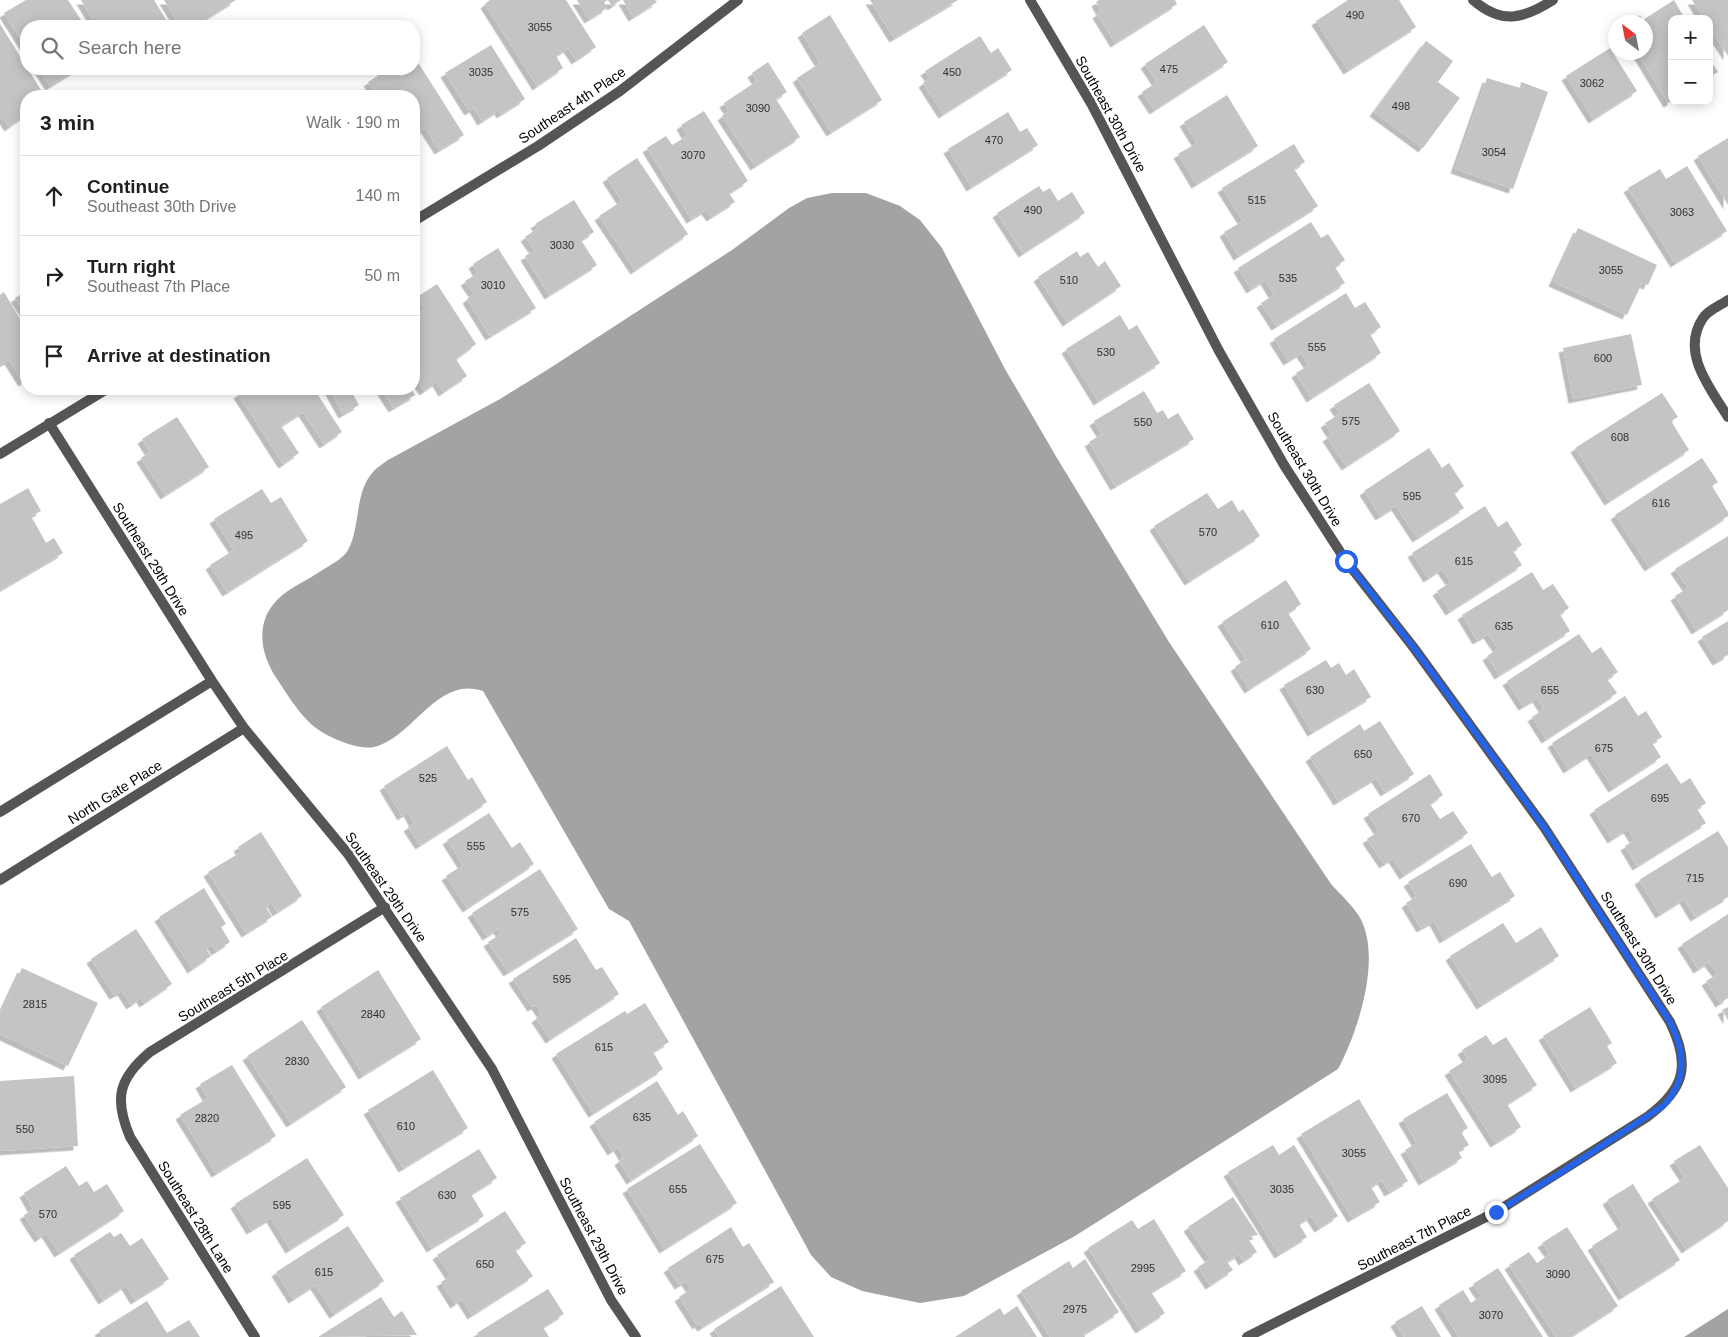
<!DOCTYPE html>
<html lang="en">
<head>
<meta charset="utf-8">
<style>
  :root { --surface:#fff; --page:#f6f6f6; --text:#202124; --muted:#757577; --line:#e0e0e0 }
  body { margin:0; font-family:Arial,sans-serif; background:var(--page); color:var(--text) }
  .controls { position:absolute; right:15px; top:15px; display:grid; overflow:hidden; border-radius:10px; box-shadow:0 2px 12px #0003 }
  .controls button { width:45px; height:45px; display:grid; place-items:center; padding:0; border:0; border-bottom:1px solid var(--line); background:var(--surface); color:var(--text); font:25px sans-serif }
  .compass { position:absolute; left:1608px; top:15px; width:45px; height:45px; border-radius:50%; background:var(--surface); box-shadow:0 2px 12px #0003; rotate:328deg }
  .stop { position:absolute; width:15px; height:15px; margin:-11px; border:4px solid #2563eb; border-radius:50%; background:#fff }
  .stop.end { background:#2563eb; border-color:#fff; box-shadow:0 1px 5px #0008 }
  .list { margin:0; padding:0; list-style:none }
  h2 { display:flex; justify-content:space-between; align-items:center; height:65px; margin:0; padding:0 20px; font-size:21px }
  h2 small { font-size:16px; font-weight:400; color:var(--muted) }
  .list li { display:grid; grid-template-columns:32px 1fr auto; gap:15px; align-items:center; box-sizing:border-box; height:80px; padding:0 20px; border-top:1px solid var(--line) }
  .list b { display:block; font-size:19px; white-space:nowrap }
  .list p { margin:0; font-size:16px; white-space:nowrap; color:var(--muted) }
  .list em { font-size:16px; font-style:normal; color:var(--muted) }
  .icon { flex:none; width:28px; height:28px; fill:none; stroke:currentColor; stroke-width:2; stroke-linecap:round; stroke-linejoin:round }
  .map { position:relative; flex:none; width:1728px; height:1337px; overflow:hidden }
  .search { position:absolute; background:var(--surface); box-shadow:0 2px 12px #0003; left:20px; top:20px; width:400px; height:55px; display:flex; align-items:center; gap:12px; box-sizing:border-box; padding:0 18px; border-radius:20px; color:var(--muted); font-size:19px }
  .panel { position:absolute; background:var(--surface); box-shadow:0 2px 12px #0003; left:20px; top:90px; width:400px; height:305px; border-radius:20px }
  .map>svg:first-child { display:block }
</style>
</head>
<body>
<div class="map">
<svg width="1728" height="1337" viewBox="0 0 1728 1337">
  <defs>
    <filter id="shadow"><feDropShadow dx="-4.5" dy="4.5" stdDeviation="0" flood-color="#0004"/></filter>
  </defs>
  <rect width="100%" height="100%" fill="#fff"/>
  <path fill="#a3a3a3" d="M832,193h34l34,13 20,14 22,28 63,121 52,89 112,184 162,242c9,10 21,21 28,32 24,40 -1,116 -21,153l-263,167 -111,60 -44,7 -58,-12 -31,-14 -20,-22 -182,-334 -20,-12 -126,-218c-46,-16 -69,46 -109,56 -14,3 -35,-6 -47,-12 -23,-12 -36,-35 -50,-56 -16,-24 -23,-55 0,-79 11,-12 31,-20 44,-29 9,-6 22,-12 27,-21 13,-24 6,-57 25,-78 4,-5 10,-8 15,-12l112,-61 47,-29 185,-120 57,-42 18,-10z
    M1728,1309v28h-44z"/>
  <path fill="#c4c4c4" filter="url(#shadow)" d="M26,0h42l17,26h-59v22l-22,-35z
    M81,0h73l16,26h-73z
    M164,0h72l-42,26h-14z
    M490,0h76l30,47 -20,13 -8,-12 -12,8 7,12 -26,18 -52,-82z
    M577,0h31l-4,2 3,6 -18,11z
    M608,0h13l-9,6z
    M623,0h32l2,2 -24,15z
    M870,0h88l-64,38z
    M1099,0h76l2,4 -62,39 -18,-29 4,-3 -5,-9z
    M1348,0h51l17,27 -68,43 -32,-49z
    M1674,0l11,19h-13v82l-4,2 -31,-51h9v-30h-17l11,-7 3,5z
    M1692,0h36v56l-19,-29v-8h-5z
    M830,15l52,85 -51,32 -34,-54 23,-15 -18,-30z
    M0,24l41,66 -15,6v19l-17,12 -6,-9 -3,2z
    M1204,25l24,37 -74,48 -12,-18 15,-10 -12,-18z
    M980,36l11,17 7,-5 14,22 -69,44 -20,-31 7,-5 -5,-7z
    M1426,41l27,20 -15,21 22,16 -37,50 -49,-36z
    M491,45l34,54 -24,15 -2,-4 -17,11 -8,-13 -5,3 -24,-38z
    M1610,48l27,43 -44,28 -27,-43z
    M1709,58l9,14 -9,5z
    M768,62l19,30 -11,7 24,38 -45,29 -33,-50 7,-5 -5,-8 33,-22 -5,-8z
    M419,64l45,71 -25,15 -14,-22 -11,7v-39h-48l8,-5 -6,-9 20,-13h8l5,7z
    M39,69h39l-28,17z
    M1487,78l33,10 1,-6 27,10 -35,97 -58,-20z
    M1227,95l31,51 -62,38 -18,-30 19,-11 -13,-21z
    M704,111l44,70 -19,12 6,9 -24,15 -5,-7 -15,9 -44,-71 19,-12 6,9 15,-9 -6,-11z
    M1008,112l12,20 7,-4 11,17 -67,42 -23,-38z
    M1728,138v67l-30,-49z
    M1294,144l11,18 -11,7 24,37 -80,50 -14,-24 19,-11 -21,-33z
    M637,158l51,76 -53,36 -36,-54 23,-15 -15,-23z
    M1687,166l40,65 -52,32 -47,-75 32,-19 6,10z
    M1039,186l4,6 7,-4 8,13 14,-9 13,21 -62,40 -26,-40z
    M574,200l20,32 -13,8 16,25 -48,30 -24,-39 10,-5 -10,-14 13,-9 -3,-4z
    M1311,222l10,16 7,-4 17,26 -10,7 10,16 -69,43 -15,-23 13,-8 -9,-15 -14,9 -13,-21z
    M1578,228l79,37 -9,20 -6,-2 -15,32 -74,-33z
    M498,248l38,60 -46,28 -23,-37 7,-5 -9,-13 13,-8 -5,-9z
    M1077,251l3,6 8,-5 10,15 7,-6 16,25 -54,36 -29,-45z
    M437,284l39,60 -20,15 11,17 -24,16 -6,-10 -13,9 -10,-15v-60l11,-7 -8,-12z
    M26,291v23l-11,-16z
    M4,292l22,37v51l-3,2 -14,-22 -9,5v-70z
    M1346,293l9,15 10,-6 16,25 -11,7 11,19 -70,45 -15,-25 13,-8 -8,-12 -13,8 -14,-22z
    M1120,315l9,15 8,-5 23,38 -62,38 -32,-52z
    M1631,334l11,51 -69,14 -10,-51z
    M1369,383l31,48 -54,35 -19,-29 5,-3 -7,-11 15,-9 -6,-9z
    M246,389h68l28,43 -18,12 -21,-32 -22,14 18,27 -16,11 -45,-70z
    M329,389h21l9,16 -16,9z
    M381,389h30l4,6 -22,13z
    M1144,391l13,22 6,-3 5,9 10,-6 16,26 -79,47 -26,-44 13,-8 -8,-13z
    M1662,393l16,24 -7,4 18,29 -80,51 -34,-53z
    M177,417l32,50 -44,28 -24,-37 9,-6 -8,-13z
    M1429,448l13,20 7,-5 15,23 -10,7 10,15 -47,30 -21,-32 -16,10 -16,-25z
    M1702,458l16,24 -6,4 16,26v4l-79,51 -34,-52z
    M28,488l13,23 -10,5 15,27 8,-5 9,15 -63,37v-86z
    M262,489l9,14 10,-6 27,44 -81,51 -17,-27 24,-15 -20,-31z
    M1207,493l11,16 14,-9 7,12 4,-3 17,27 -71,45 -35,-55z
    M1485,506l13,21 9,-6 15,24 -9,6 9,14 -72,46 -13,-20 14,-9 -9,-13 -14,9 -16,-25z
    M1728,536v74l-32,20 -21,-34 13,-8 -13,-19z
    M1532,572l11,18 10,-6 16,24 -9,6 10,17 -71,44 -12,-19 11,-7 -10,-15 -11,6 -15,-25z
    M1286,580l15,24 -13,9 23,36 -62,40 -14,-22 11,-8 -24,-37z
    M1728,621v34l-11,6 -15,-24z
    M1579,634l13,19 9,-6 17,25 -11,7 10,14 -71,46 -14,-22 12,-8 -7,-11 -14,8 -16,-25z
    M1326,660l5,8 8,-5 7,12 8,-6 17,28 -59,35 -28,-47z
    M1625,696l13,20 8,-5 16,26 -10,6 9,14 -48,31 -22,-34 -23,15 -16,-26z
    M1380,721l34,53 -29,18 -9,-14 -38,23 -28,-44 50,-33 4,7z
    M447,746l21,34 4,-3 15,25 -67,43 -12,-18 6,-4 -6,-11 -6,4 -18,-30z
    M1667,763l14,21 9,-6 16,25 -9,6 9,14 -69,43 -12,-20 10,-6 -7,-11 -16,10 -18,-29z
    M1430,774l13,21 -13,9 10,15 13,-8 15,22 -64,42 -11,-17 -9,6 -17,-25 12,-8 -11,-17z
    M489,813l23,35 8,-6 14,22 -67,44 -21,-32 17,-11 -16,-25z
    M1718,831l10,16v50l-33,20 -11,-18 -24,15 -21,-34z
    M261,832l41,64 -25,16 -5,-9 -6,4 6,10 -26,16 -38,-61 33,-20 -3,-5z
    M1471,844l21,33 8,-5 15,24 -71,43 -10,-18 -13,7 -15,-25 11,-7 -9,-14z
    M540,869l38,60 -70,43 -20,-30 13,-8 -3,-5 -11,7 -15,-23z
    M204,888l22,36 -5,3 9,15 -14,9 -4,-6 -6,4 5,7 -19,13 -33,-52z
    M1728,914v84l-8,5 -14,-22 12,-7 -9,-12 -11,7 -16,-25z
    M1503,923l13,20 25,-16 18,29 -78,49 -31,-49z
    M136,929l36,55 -28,19 -3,-5 -10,7 -9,-14 -8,4 -23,-36z
    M576,938l20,32 6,-3 17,27 -69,45 -14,-21 6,-4 -6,-9 -4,2 -19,-28z
    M22,968l76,35 -30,63 -68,-32v-19z
    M378,970l43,69 -58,36 -42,-68z
    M645,1003l24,39 -16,10 10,17 -70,44 -37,-59 69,-43 2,3z
    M1590,1007l22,36 -5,3 10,17 -42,25 -32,-52z
    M1728,1007v13l-6,-10z
    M302,1020l44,67 -55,36 -44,-67z
    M1486,1035l7,10 13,-8 31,48 -30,19 14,23 -26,16 -46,-72 19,-12 -6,-9z
    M232,1065l44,71 -60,37 -36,-58 28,-17 -8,-14z
    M433,1070l35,58 -65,40 -35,-58z
    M74,1076l4,70 -78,5v-70z
    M657,1081l21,34 5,-4 15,25 -67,44 -12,-19 5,-4 -6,-10 -6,4 -18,-29z
    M1447,1093l21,35 -7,4 8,13 -11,6 4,7 -39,23 -18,-31 12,-7 -14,-24z
    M1359,1099l49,82 -19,11 -7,-12 -11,7 9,15 -28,16 -51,-84z
    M700,1144l37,59 -73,46 -37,-60z
    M1273,1145l6,10 15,-10 44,71 -19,12 -8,-12 -12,8 8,13 -28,17 -51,-82z
    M1700,1145l28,43v33l-42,28 -34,-50 33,-21 -11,-17z
    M479,1149l18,29 -26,16 13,22 -53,32 -31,-50z
    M307,1158l37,57 -54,34 -19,-31 -20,12 -16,-26z
    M66,1166l13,20 8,-5 7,11 13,-8 17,27 -65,42 -13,-20 -7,5 -15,-23 9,-6 -9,-16z
    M1633,1184l47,76 -57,36 -31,-50 31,-20 -16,-26z
    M1233,1197l25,38 -11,2 10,15 -14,9 -4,-7 -12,8 6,8 -23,15 -12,-18 12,-8 -22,-32z
    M505,1211l21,32 -11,7 18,26 -61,39 -10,-16 -7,5 -14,-22 10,-6 -14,-21z
    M1154,1219l32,52 -35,21 14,21 -25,16 -52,-81 44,-28 6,9z
    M348,1226l36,55 -50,33 -19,-29 -22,14 -17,-27z
    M731,1227l12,20 6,-4 25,39 -72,45 -3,-4 -2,2 -18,-28 12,-8 -5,-8 -7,4 -11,-17z
    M1567,1227l51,79 -48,31h-14l-47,-72 20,-13 8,11 13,-9 -8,-11z
    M110,1232l4,5 7,-4 9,13 12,-8 27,41 -34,21 -9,-15 -23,15 -29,-45z
    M1085,1259l34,53 -35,22 1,3h-35l-29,-46 48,-30 4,7z
    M1498,1268l45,69h-84l-20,-32 24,-15 8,13 10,-7 -8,-12z
    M781,1286l33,51h-95l-5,-8z
    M548,1289l16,25 -21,13 6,10h-69l-3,-4z
    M381,1297l13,20 8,-6 15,24 -99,2z
    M147,1301l20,32 22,-13 11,17h-97l-4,-6z
    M1017,1306l20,31h-82l45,-29 4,7z
    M1422,1306l19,31h-37l-9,-15z"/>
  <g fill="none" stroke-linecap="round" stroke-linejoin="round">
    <path stroke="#555" stroke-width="10" d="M1030,0l62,105 127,246 65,114 62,96 68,87 130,179 126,195c21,43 15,67 -23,95l-151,95 -249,125
      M1473,0c29,25 50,19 80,0
      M414,221l124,-75 82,-55 118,-91
      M1728,300c-7,5 -21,11 -25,18 -23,34 7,70 25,99
      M49,423l163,258 32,47 104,126 144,215 119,231 25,37
      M0,454l107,-65
      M0,812l212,-131
      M0,880l244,-152
      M255,1337l-125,-200c-16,-38 -12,-58 20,-85l235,-145"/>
  </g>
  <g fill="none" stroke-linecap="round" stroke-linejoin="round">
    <path stroke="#2563eb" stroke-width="6" d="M1346,561l68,87 130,179 126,195c15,30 18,58 -7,84l-103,67 -64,39"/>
  </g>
  <g text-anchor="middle" stroke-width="5" stroke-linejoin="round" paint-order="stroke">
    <g font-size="11" fill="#313131">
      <text x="1355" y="19">490</text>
      <text x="540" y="31">3055</text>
      <text x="1169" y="73">475</text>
      <text x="481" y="76">3035</text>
      <text x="952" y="76">450</text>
      <text x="1592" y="87">3062</text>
      <text x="1401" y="110">498</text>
      <text x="758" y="112">3090</text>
      <text x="994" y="144">470</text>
      <text x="1494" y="156">3054</text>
      <text x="693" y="159">3070</text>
      <text x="1257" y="204">515</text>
      <text x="1033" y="214">490</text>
      <text x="1682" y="216">3063</text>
      <text x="562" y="249">3030</text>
      <text x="1611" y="274">3055</text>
      <text x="1288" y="282">535</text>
      <text x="1069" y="284">510</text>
      <text x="493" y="289">3010</text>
      <text x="1317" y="351">555</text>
      <text x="1106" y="356">530</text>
      <text x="1603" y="362">600</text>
      <text x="1351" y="425">575</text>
      <text x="1143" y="426">550</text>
      <text x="1620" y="441">608</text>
      <text x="1412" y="500">595</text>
      <text x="1661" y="507">616</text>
      <text x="1208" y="536">570</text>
      <text x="244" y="539">495</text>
      <text x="1464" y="565">615</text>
      <text x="1270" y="629">610</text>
      <text x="1504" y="630">635</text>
      <text x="1315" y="694">630</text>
      <text x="1550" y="694">655</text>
      <text x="1604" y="752">675</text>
      <text x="1363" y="758">650</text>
      <text x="428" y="782">525</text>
      <text x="1660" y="802">695</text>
      <text x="1411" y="822">670</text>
      <text x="476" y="850">555</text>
      <text x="1695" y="882">715</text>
      <text x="1458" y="887">690</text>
      <text x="520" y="916">575</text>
      <text x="562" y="983">595</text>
      <text x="35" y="1008">2815</text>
      <text x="373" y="1018">2840</text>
      <text x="604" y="1051">615</text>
      <text x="297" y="1065">2830</text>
      <text x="1495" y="1083">3095</text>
      <text x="642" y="1121">635</text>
      <text x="207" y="1122">2820</text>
      <text x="406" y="1130">610</text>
      <text x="25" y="1133">550</text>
      <text x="1354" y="1157">3055</text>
      <text x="678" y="1193">655</text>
      <text x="1282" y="1193">3035</text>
      <text x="447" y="1199">630</text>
      <text x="282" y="1209">595</text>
      <text x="48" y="1218">570</text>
      <text x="715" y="1263">675</text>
      <text x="485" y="1268">650</text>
      <text x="1143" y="1272">2995</text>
      <text x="324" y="1276">615</text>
      <text x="1558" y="1278">3090</text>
      <text x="1075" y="1313">2975</text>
      <text x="1491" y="1319">3070</text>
    </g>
    <g font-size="14" fill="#000" stroke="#fff">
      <text transform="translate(572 105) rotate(-34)" y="5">Southeast 4th Place</text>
      <text transform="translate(1111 114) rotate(61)" y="5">Southeast 30th Drive</text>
      <text transform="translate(1305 469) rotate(59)" y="5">Southeast 30th Drive</text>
      <text transform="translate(151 559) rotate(58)" y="5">Southeast 29th Drive</text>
      <text transform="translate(115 792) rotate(-32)" y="5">North Gate Place</text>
      <text transform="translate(386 887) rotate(55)" y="5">Southeast 29th Drive</text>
      <text transform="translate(1639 948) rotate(58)" y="5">Southeast 30th Drive</text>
      <text transform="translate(233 986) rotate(-31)" y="5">Southeast 5th Place</text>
      <text transform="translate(196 1217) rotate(58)" y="5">Southeast 28th Lane</text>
      <text transform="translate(594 1236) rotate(62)" y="5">Southeast 29th Drive</text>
      <text transform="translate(1414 1238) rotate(-27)" y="5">Southeast 7th Place</text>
    </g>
  </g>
</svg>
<div class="controls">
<button>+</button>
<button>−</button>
</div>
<svg class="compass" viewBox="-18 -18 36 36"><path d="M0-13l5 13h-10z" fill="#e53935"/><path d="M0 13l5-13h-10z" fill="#757577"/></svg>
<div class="stop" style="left:1346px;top:561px"></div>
<div class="stop end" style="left:1496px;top:1212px"></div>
<div class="search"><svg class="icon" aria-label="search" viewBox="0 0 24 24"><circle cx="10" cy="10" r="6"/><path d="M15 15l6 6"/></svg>Search here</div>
<section class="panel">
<h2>3 min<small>Walk · 190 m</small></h2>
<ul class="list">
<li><svg class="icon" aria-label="ahead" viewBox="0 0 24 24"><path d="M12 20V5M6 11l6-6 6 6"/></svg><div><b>Continue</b><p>Southeast 30th Drive</p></div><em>140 m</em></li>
<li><svg class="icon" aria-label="right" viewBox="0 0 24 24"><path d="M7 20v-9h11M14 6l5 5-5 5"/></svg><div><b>Turn right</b><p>Southeast 7th Place</p></div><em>50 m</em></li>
<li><svg class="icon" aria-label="arrive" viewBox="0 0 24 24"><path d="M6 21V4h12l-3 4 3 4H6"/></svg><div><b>Arrive at destination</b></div></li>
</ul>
</section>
</div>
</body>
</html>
